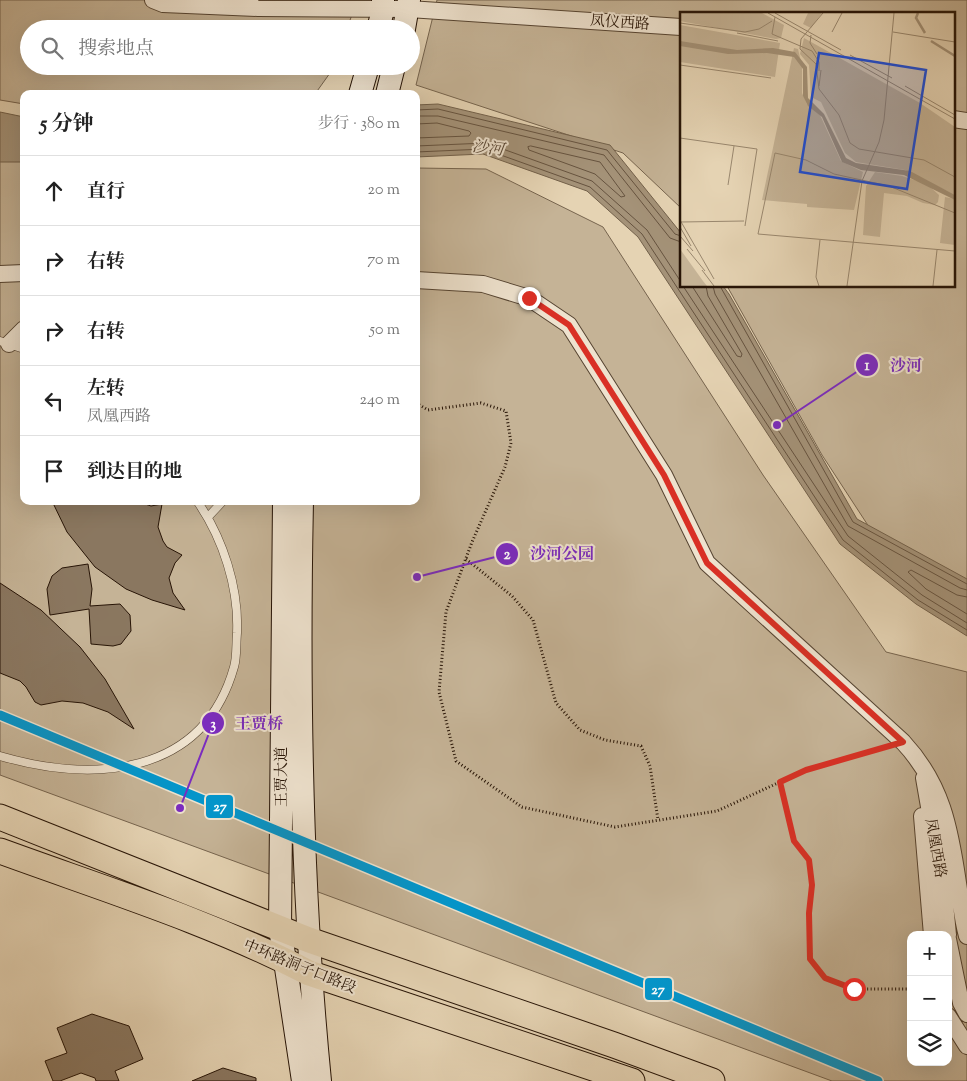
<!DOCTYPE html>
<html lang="zh">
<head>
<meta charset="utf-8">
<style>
  :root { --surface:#fff; --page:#f2f2f2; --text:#222; --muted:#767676; --line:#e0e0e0 }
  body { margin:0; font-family:"Sorts Mill Goudy","Noto Serif SC",serif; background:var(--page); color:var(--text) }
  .controls { position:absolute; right:15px; bottom:15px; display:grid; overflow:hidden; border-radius:10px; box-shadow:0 5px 20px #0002 }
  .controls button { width:45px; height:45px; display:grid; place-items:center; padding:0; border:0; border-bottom:1px solid var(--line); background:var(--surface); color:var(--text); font:25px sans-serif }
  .stop { position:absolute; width:15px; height:15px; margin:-11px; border:4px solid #d93025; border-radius:50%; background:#fff }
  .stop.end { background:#d93025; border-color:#fff; box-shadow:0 1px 5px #0008 }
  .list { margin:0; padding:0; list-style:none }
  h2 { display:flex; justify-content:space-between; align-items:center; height:65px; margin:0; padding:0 20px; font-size:21px }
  h2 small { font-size:16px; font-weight:400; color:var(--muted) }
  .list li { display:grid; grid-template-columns:32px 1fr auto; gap:15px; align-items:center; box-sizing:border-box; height:70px; padding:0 20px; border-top:1px solid var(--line) }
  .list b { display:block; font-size:19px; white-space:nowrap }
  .list p { margin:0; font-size:16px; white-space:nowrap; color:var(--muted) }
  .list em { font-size:16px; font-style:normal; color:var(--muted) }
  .icon { flex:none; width:28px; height:28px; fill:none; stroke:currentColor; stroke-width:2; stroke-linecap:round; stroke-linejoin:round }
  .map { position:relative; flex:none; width:967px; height:1081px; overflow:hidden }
  .search { position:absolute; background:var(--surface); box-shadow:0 5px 20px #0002; left:20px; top:20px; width:400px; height:55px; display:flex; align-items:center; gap:12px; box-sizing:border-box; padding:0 18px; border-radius:28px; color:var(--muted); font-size:19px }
  .panel { position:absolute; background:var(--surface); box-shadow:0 5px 20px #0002; left:20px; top:90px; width:400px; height:415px; border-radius:10px }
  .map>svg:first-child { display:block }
</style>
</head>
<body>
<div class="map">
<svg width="967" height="1081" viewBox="0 0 967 1081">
  <rect width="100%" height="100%" fill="#e5d3b3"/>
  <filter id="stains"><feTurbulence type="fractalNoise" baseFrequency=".004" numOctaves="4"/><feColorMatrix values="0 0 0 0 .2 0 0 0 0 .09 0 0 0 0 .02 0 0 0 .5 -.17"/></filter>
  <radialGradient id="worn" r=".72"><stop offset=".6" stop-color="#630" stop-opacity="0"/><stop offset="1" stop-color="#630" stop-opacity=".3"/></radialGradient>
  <path fill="#c5b396" stroke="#76644e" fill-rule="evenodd" d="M0,0h357l-10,29h-318v37h306l-20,28h-291v10l-24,-4z
    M437,0h530v585l-96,-55 -49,-75 -95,-169h226v-272h-272v194l-58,-55 -207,-68z
    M0,155l24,5v341h392v-333l70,1 117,58 160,248 123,177 81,20v409h-135l-832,-306zM911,935h37v127h-37z"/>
  <path fill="#a49278" stroke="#72604a" d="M438,104l172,41 71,88v53h42l6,8 128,225 110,60v57l-51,-32 -76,-60 -202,-307 -51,-46 -104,-37 -67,3v-52z
    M0,112l24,5v45h-24z"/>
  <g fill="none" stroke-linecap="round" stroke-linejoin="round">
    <path stroke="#66533f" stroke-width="1" d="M416,110l22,-1 169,41 68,84 6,2
      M416,116h22l166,39 66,83 11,4
      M416,124l21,-1 32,8 2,2 -2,3 -53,2
      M416,146l70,-3 106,38 55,49 34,52
      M531,146l69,16 25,34 -4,1 -26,-23 -66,-24 -1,-3z
      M416,152l68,-3 106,38 52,47 201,306 75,60 49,30
      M683,286l165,250 74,59 45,28
      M692,286l45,70 4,1 1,-3 -34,-58 -2,-10
      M713,286l2,8 133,232 112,62 7,2
      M720,286l133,236 114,62
      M967,597l-10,-2 -46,-25 -3,2 18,17 41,25"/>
  </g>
  <path fill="#8a7760" stroke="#271406" d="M52,501h84l15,5 11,-2 -4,23 5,14 4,6 15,8 -7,8 -6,15 4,15 12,17 -33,-10 -26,-11 -31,-22 -28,-35z
    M88,564l4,25 -2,17 30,-2 10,11 1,16 -10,13 -8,2 -22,-2 -2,-35 -39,6 -3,-26 5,-13 10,-8z
    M0,583l41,27 39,37 25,32 29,50 -26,-17 -25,-9 -21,-2 -21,4 -6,-3 -9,-15 -6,-6 -20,-8z
    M92,1014l37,12 14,33 -28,12 4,10h-23l-1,-3 -14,-5 -21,8h-7l-8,-20 22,-8 -10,-25z
    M223,1068l33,10v3h-64z"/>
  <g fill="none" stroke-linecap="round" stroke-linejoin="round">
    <g stroke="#564431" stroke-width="9">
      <path id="service" d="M0,341l24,8
        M208,517l15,-16
        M0,756c93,27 203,21 234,-89 3,-10 2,-23 3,-34 2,-45 -14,-95 -40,-132"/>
    </g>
    <g stroke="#564431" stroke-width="18">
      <path id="minor" d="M153,0l10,4 95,4 151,1 272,18
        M953,119l14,2
        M0,274l24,-1
        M416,280l67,4 46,14 40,27 95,150 43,88 196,179c39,42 47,86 55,141 3,18 4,36 9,53
        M9,344l15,-15
        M924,778l20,115 4,42
        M922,816l10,119
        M948,939l13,64 6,11
        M948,1016l19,30"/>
    </g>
    <g stroke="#271406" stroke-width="24">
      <path id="secondary" d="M378,29l5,-19v-10
        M404,29l5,-29
        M360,94l8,-28
        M387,94l7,-28
        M284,501l-4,427 23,153
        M302,501c-4,193 -1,388 18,580"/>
    </g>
    <g stroke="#271406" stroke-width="27">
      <path id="primary" d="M0,817l309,123 305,105 98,36
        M0,851c104,38 211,71 309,122l323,108"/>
    </g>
    <path stroke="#271406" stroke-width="3" stroke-dasharray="1 2.5" stroke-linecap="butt" d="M416,403l12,7 53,-7 25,8 5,32 -6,24 -33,75 -26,70 -7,80 17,69 66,46 93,20 102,-16 89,-41 80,-23
      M466,559l46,37 21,24 23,83 24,27 25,10 36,6 9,20 8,54
      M780,782l14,59 15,19 3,25 -3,28 2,46 14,19 29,11h57"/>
    <use href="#service" stroke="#eee2ce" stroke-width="8"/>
    <use href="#minor" stroke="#eee2ce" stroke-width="16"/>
    <use href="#secondary" stroke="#eee2ce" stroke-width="22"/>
    <use href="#primary" stroke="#e5d3b3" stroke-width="25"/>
    <g stroke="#eee2ce" stroke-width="12">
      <path id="metro-1" d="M0,715l878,366"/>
    </g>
    <use href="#metro-1" stroke="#0495ca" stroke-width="9"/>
  </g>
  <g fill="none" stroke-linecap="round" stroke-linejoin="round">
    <path stroke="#d93025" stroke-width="6" d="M529,298l40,27 95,150 43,88 196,179 -97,28 -26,12 14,59 15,19 3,25 -3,28 1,46 15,19 29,11"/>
  </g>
  <g text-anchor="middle" stroke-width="4" stroke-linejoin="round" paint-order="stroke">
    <g font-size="15" fill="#271406" stroke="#eee2ce">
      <text transform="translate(620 22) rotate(4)" y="5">凤仪西路</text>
      <text transform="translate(281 777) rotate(-90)" y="5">王贾大道</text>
      <text transform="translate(936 848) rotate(80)" y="5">凤凰西路</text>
      <text transform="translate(300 966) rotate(22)" y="5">中环路洞子口路段</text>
    </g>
    <g font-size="16" font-style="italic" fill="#594634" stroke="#eee2ce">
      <text transform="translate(488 147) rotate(7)" y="6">沙河</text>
    </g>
  </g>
  <g transform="translate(680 12)">
    <rect width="275" height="275" fill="#e5d3b3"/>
    <path d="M0,1h82l22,12 -3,13 -5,1 -96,-18zM128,1h14l-11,15 -8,-4zM0,13l100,18 -5,34 -95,-15zM124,26l116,65 35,24v68l-50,-25 -49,-8 -11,-9 -24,-51 -10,-5 -2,-32 -9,-11zM114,36l4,1 4,17v27l5,11 13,11 21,46 22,11 -9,38 -47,-3v-3l-45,-4zM195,160l27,4 25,8 12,11 -1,7 -3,3 -12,-2 -16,-7 -23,-3 -4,44 -17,-2 3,-49zM265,185l10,2v46l-15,-2zM0,237l23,32 4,5h-27z" fill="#c5b396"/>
    <path d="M0,29l57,9 36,-2 22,4 12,15 1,31 16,16 22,44 10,5 54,8 45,24v5l-51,-25 -43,-5 -19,-8 -20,-45 -14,-11 -5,-10v-27l-9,-12 -27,-4 -39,1 -48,-8z" fill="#a49278"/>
    <path fill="none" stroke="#a49278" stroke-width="2.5" d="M238,1l-2,5 9,15M251,29l24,15"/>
    <path fill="none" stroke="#99876e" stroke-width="1" d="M88,1l187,106M95,1l66,37M143,1l-22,26 -1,10 16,15 3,25 20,26 11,28 9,6 65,11 31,17M95,5l-3,17 40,17 7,11v9M0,11l65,9 14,-3 13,-8M152,20l10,-19M213,20l62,10M57,21l41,8M131,23l-1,8 7,11M170,43l42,23M0,53l91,13M139,74l2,-16M225,74l50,29M0,126l77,11 -12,77M48,173l6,-39M275,201l-66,-27 -55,-12 -28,-14 -31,-7 -17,81 197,17M0,208l34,59M1,210l63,-1M0,215l11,19M0,224l13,15M7,237l18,22M22,258l12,16M139,274l-3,-9 4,-37M167,274l15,-105 17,-39 5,-22 10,-107M253,274l4,-36"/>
    <path fill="#1d4ed8" fill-opacity="0.15" stroke="#1d4ed8" stroke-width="2.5" d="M139,41l107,17 -19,119 -107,-17z"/>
    <rect width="275" height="275" fill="none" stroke="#271406" stroke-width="2.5"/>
  </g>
  <path fill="none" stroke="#7b2cbf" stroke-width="2" d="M777 425L867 365M417 577L507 554M180 808L213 723"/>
  <g fill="#7b2cbf" stroke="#eee2ce" stroke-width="2">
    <circle cx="777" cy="425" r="5"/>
    <circle cx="417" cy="577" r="5"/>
    <circle cx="180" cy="808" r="5"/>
    <circle cx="867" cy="365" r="12"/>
    <circle cx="507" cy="554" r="12"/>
    <circle cx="213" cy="723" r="12"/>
  </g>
  <g font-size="15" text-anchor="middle" font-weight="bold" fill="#fff">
    <text x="867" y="370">1</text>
    <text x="507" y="559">2</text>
    <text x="213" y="729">3</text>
  </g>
  <g font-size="16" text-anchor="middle" font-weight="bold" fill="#7b2cbf" stroke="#eee2ce" stroke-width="4" stroke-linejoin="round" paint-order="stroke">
    <text x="906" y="371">沙河</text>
    <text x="562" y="559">沙河公园</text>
    <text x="259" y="729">王贾桥</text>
  </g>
  <g stroke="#eee2ce" stroke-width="2">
    <rect x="205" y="794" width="29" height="25" rx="5" fill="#0495ca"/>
    <rect x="644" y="977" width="29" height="24" rx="5" fill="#0495ca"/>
  </g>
  <g font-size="14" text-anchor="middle" font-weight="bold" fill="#fff">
    <text x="220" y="811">27</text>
    <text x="658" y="994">27</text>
  </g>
  <rect width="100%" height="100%" filter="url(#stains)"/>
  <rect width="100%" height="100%" fill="url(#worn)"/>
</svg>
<div class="controls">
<button>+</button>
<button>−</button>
<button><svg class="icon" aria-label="layers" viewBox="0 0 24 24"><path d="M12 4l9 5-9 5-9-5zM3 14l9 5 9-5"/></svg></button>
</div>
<div class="stop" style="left:854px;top:989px"></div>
<div class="stop end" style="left:529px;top:298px"></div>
<div class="search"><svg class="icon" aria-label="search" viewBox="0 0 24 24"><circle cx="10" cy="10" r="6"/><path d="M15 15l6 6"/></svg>搜索地点</div>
<section class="panel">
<h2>5 分钟<small>步行 · 380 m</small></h2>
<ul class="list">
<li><svg class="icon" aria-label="ahead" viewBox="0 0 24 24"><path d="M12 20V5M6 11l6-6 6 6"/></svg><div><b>直行</b></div><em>20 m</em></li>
<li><svg class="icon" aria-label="right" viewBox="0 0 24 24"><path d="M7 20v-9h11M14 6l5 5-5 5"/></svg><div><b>右转</b></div><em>70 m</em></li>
<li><svg class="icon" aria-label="right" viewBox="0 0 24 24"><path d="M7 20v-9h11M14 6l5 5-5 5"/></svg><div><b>右转</b></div><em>50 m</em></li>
<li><svg class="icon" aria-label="left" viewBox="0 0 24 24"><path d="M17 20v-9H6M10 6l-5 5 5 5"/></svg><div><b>左转</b><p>凤凰西路</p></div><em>240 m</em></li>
<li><svg class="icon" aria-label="arrive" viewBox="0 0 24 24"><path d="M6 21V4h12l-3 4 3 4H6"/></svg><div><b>到达目的地</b></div></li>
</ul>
</section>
</div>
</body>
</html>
